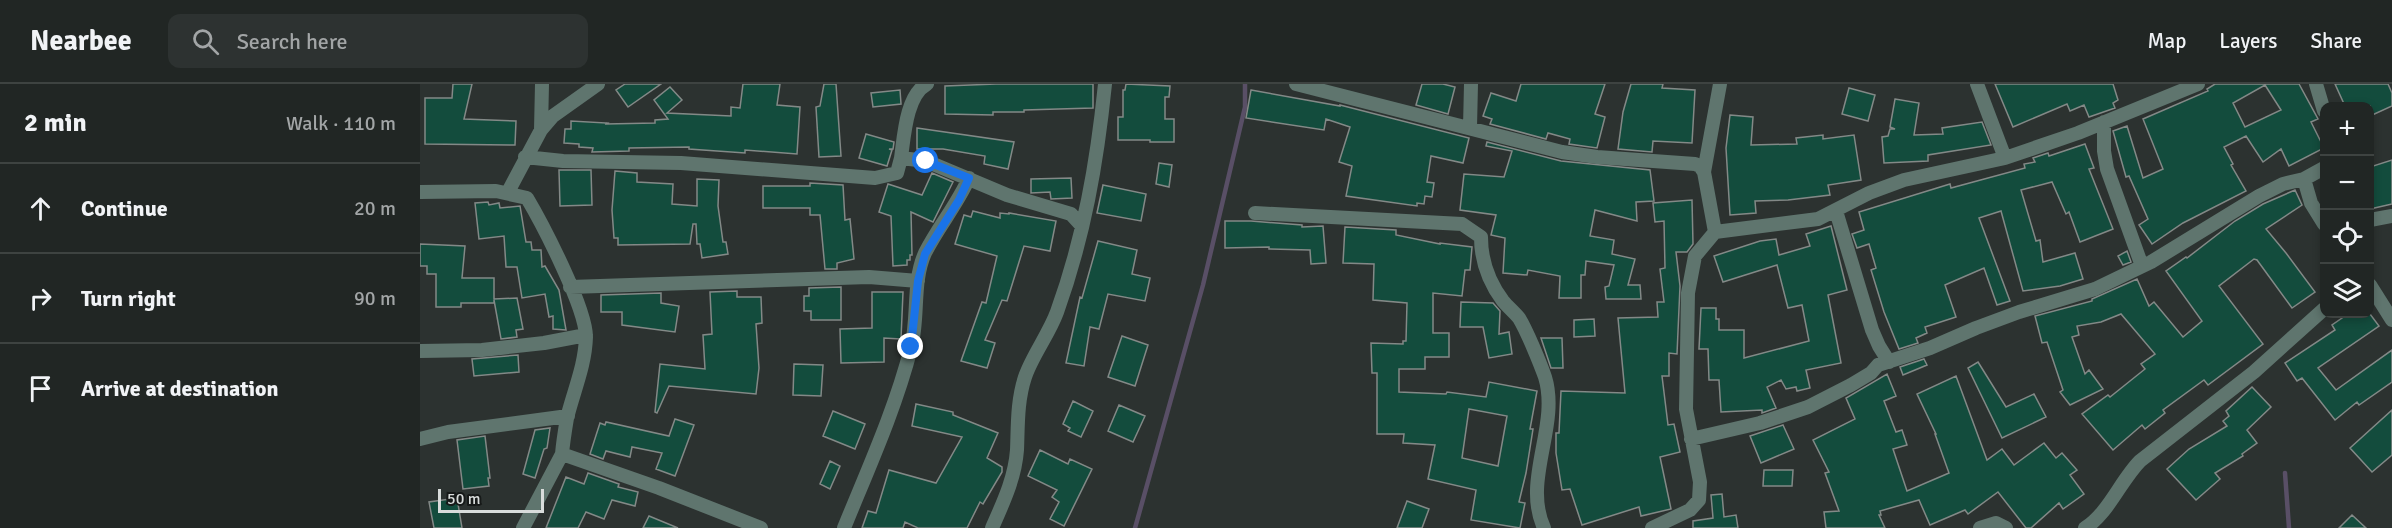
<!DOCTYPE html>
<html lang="en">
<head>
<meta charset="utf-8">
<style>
  :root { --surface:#212624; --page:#2d3231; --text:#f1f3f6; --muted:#a2a5a6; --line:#3e4341 }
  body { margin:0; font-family:Signika,sans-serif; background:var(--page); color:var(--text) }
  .controls { position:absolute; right:18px; top:18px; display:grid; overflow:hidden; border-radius:12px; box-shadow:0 3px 9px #0003 }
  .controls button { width:54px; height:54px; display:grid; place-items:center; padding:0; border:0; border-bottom:2px solid var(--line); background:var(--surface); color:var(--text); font:30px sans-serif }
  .scale { position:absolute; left:18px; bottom:15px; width:106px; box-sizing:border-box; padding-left:6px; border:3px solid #d8dcdb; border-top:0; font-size:16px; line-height:21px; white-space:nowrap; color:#d8dcdb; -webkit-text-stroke:4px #161918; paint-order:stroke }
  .stop { position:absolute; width:18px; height:18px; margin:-14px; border:4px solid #1a73e8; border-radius:50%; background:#fff }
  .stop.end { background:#1a73e8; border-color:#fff; box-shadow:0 2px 6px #0008 }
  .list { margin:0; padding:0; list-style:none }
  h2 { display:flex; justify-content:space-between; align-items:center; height:78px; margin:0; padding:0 24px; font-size:26px }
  h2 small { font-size:20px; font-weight:400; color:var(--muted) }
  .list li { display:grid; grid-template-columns:39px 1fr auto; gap:18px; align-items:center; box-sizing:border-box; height:90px; padding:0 24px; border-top:2px solid var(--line) }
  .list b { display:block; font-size:22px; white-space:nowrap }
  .list em { font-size:20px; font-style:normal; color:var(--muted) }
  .icon { flex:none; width:33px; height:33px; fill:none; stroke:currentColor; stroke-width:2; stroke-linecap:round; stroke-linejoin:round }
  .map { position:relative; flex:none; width:1972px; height:444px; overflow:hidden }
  header { display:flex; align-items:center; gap:36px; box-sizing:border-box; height:84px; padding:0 30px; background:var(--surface); border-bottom:2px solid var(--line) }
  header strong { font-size:28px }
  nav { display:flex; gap:33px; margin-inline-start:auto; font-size:21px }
  .search { width:420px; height:54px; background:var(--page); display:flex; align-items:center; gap:15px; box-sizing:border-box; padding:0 21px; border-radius:12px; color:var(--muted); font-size:22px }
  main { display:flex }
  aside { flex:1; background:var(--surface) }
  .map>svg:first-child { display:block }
</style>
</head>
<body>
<header>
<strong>Nearbee</strong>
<div class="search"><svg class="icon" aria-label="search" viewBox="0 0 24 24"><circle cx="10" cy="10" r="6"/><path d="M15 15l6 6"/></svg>Search here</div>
<nav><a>Map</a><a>Layers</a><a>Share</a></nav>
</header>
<main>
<aside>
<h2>2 min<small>Walk · 110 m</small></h2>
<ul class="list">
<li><svg class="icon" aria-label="ahead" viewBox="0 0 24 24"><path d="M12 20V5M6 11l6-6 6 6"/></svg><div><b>Continue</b></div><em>20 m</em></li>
<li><svg class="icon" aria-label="right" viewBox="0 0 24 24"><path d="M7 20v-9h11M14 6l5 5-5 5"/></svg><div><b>Turn right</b></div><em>90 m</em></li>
<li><svg class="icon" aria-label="arrive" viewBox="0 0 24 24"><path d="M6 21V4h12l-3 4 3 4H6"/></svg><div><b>Arrive at destination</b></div></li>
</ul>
</aside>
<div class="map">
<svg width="1972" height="444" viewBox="0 0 1972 444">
  <rect width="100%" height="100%" fill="#2c3230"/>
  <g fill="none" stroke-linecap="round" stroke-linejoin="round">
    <path stroke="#594f66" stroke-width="4.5" d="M1865,389l4,55
      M715,444l68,-243 42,-178v-23"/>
  </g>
  <path fill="#134c3d" stroke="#838987" stroke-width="1.5" fill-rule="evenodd" d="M33,0h19l-8,35 52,2 -1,24 -90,-1v-46h27z
    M205,0h36l-33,23 -12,-17z
    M323,0h37l-3,21 23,2 -3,47 -52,-4v3l-56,-4v-2l-60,1v3l-37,1 1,-4 -14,-1v-3l-15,-1 1,-14h6v-8l36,2 -2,1 50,-1v-3l13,-1 -14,-19 16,-13 12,13 -15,13 64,3v-9l9,1z
    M404,0h12l5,72 -22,1 -3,-50 4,-1z
    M576,0h97v24l-69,2v2h-31v3l-48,-1v-28z
    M706,0l44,2 -1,11h-4v22h9v23h-24v-2h-32v-23h5v-27h2z
    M1002,0h21l12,3 -7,27 -32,-9z
    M1101,0h84l-10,30 10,3 -8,31 -28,-4 1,-5 -22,-6 -2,6 -56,-15 2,-5 -9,-3 8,-23 25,8z
    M1211,0h32l-1,4 33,2 -3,53 -39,-2 -1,11 -34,-3 5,-37z
    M1575,0h118l5,16 -5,3 2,5 -26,9 -5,-12 -14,6 -3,-7 -54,23z
    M1795,0h84l19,35 -7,3 13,26 -35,18 -8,-17 -18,13 -17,-26 -22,11 9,17 -2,1 15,26 -63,32 -31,21 -13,-19 9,-6 -19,-43 -3,1 -13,-46 14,-5 16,52 20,-9 -20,-50 65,-28 -1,-2zM1845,1l16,25 -36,17 -12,-24z
    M1915,0h53l4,9v13l-22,10v-10h-25z
    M1429,4l26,7 -7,26 -26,-7z
    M480,6l1,14 -28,3 -2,-14z
    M831,6l89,16v-1l129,33 -6,25 -32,-7 -4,26 7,1 -2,14 -7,-1 -1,8 -7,-1v3l-71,-10 6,-30 -13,-4 11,-35 -24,-8 -2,11 -78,-12z
    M1475,15l24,4 -5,32 29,-1 -1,-6 40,-6 9,23 -63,10v6l-44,2 -2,-26 6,-1 2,-7h5l-5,-2z
    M1310,31l23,2 -2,28 46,-1 -1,-6 27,-3v4l31,-4 7,45 -33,5 2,10 -42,5 -33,1 1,12 -26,2 -4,-67z
    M497,44l97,14 -6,27 -24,-5 1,-8 -42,-7h-26z
    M446,50l28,8 -1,7h-4l3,1 -5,16 -28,-8z
    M1067,58l74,19 89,9 4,31 -18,1 1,19 -42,-11 -5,26 24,4 -2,14 23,5 -7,26h12l1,14h-35l-1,-12 4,-1 5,-21 -28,-4 -1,14h-4v23h-22l1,-22 -32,-6 -1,5 -24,-2 2,-35 -14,-3 5,-20 -36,-5 4,-36 40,3 8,-26 -26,-5z
    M1665,60l9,24 -5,1 24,60 -33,13 -11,-30 -3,2 -14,-32 -31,8 15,51 4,-1 3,22 32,-9 8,26 -23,7 -37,5 -22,-80 -22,7 31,83 -13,4 -13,-37 -39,17 11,32 -31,10 2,6 -11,5 2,5 -19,6 -15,-37 -13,-42 5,-2 -7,-24 -12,4 -5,-14 12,-4 -5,-18 91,-28 1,4 74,-20 -1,-4 11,-2 -2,-4 15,-5 1,3z
    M1972,76v44l-22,5v-42z
    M739,79l13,2 -3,22 -13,-3z
    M139,86h32l1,35 -32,1z
    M195,87l22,2v9l36,2 -1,20 25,2v-27l22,1 -1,26 5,36h3l2,12 -26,4 -2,-14h-3l-1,-20h-3l-3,20 -72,1v-7h-4l-2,-28z
    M512,89l21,9 -20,40 -22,-10 1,43h-2v5h-3v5l-14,1 -2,-50 -12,-4 9,-28 34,11z
    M651,94l1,20 -21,1 -1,-7 -19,1v-14z
    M390,99l33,2 2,35 5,-1 4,40 -17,4v6h-12l-5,-54h-10v-7h-47v-22h47z
    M683,101l43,9 -5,27 -44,-8z
    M1875,106l7,15 -36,24 20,24 29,39 -23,16 -35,-48 -3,-1 -35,27 44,58 -55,41 -4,-5 -41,30 2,3 -20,16 -3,-4 -29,25 -31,-36 26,-19 2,2 35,-28 -4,-5 14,-10 -34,-40 -20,8 -24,4 2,9 -7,2 13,37 4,-4 14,19 -33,16 -10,-13 3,-2 -16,-48 -5,1 -7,-27 57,-15v-2l45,-20 12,27 5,-4 29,35 19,-16 -36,-50 20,-14 1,1 48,-37 28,-17z
    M1272,116l1,44 -6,8h-11l4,34 -3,68 -8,-1v23h-7l6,49 6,-1 6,28 -20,5 11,52 -30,7 -2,-9 -57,18 -12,-36 -8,1 -6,-37v-20h3l2,-42 64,2 -7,-75 40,-1 -1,-15h7l-4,-33 5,-1 -1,-47 -9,1 -2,-19z
    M68,118l1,3 10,-2 1,5 20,-2 6,36h5l1,8h9l1,17 3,-1 14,24 7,40 -13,-1v-13l-4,1 -4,-23 -23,4 -5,-31h-11l-2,-31 -25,3 -4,-36z
    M553,127l27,7v-5l9,1v-1l47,8 -6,30 -26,-5 -17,55 -5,-1 -17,40 10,3 -8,25 -26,-7 21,-59 4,1 11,-47 -42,-12 9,-29 7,2z
    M805,137h26l51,4v2l21,-1 3,37 -15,1 -1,-14 -41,-1v-2l-44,1z
    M1411,142l16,64 -19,5 13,68 -35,7 4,18 -13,3 -1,-4 -10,2 -5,-9 -14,7 9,21 -14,5v-3l-41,2 -2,-32h-10l-1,-31h-9l2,-41h15v11h3v11h25v28l65,-17 -7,-36 -14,3 -11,-43 -54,17 -9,-26 46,-15 16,-2 3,16 31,-9 -4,-12z
    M925,143l51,3v5l44,9v-1l32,4 -2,23h-5l-3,26 -29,-3v40h16v24h-24v12h-26v23l47,2 1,-2 39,5 3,-15 48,9 -7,38h3l-7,44 -7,29 6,1 -5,25 -49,-8 5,-30 -48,-11 7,-34 -32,-2 1,-9h-27v-61h-5l-1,-30 32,1v-3h3l1,-38 -34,-3 1,-36 -31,-1zM1049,325l38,7 -9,50 -36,-8z
    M678,157l39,9 -5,24 18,4 -5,23 -37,-7 -9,35 -9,-2 -6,39 -18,-3 14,-66 2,1z
    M0,160l45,2 -3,32h32v21l23,-1 6,31 -7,1 1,7 -16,2 -7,-39v3h-33v4h-25v-33h-9v-8h-7z
    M1707,167l4,11 -8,3 -5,-9z
    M421,203v33h-30v-9h-7v-15h5v-8z
    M317,207v6h24l1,26 -6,1 3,44 -3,26 -87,-8 -12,27 -2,-1 5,-48 45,5 -2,-34 9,-1 -2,-42z
    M452,208h31l-2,47 -17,-1v24l-43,1 -1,-34 32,-1z
    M241,209v10l18,3 -4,26 -53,-7v-13h-21v-17z
    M1041,218l32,1 7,8 -1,23 10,-2 3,22 -23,4 -6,-31h-23z
    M1928,230h22l9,12 -61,42 18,22 56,-40v32l-33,23 -2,-3 -22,18 -33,-42 -5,3 -12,-18 50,-33 -3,-5z
    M1174,235l1,17 -21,1v-17z
    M702,252l26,9 -13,41 -27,-9z
    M1121,254h21l1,30h-12z
    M98,271l1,17 -45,4 -2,-17z
    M1504,275l3,6 -24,10 -3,-8z
    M1558,278l28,45 28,-13 12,23 -44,21 -34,-70z
    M374,280l29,1 -2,31 -28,-1z
    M1467,290l9,22 -12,5 12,31 6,-2 5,15 -14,4 14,42 42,-18 -14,-39h1l-19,-40 39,-18 31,84 15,-11 12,16 30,-22 12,15 6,-5 15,17 -7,5 14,19 -21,15 -4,-6 -28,25h-5l-28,-36 -30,22 -3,-4 -35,15 -11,-25 -39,11 1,4h-2l6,13h-59l-2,-16 15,-1 -14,-38 4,-1 -16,-32 42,-21 -9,-21z
    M1832,303l19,20 -24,23 10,13 -15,11 1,2 -28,17 5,6 -24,21 -29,-31 22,-20 38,-23 -4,-5 6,-5 -3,-5z
    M653,317l20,10 -12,26 -13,-6 2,-3 -7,-4z
    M496,320l37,8v3l45,18 -11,25 15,9v5l-19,32 -3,-2 -13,26h-49l-13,-6 -2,6h-41l6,-17 8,2 13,-43 47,13 26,-46 -50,-11z
    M699,321l26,11 -12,26 -25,-11z
    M1972,326v45l-20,17 -22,-24z
    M413,327l32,13 -10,25 -32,-13z
    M255,335l19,6 -19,51 -19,-7 6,-16 -30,-6 -2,10 -24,-6 -3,8 -13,-5 10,-31 5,2 1,-3 63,14z
    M1363,341l11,24 -33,14 -11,-27z
    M130,344l-3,20 -3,1 -9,29 -12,-4 12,-44z
    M65,352l5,42h-2l1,8 -26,3 -6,-49z
    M620,366l28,14 2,-5 22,10 -28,57 -14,-7 9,-17 -7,-5 5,-7 -29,-14z
    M410,377l10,5 -10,23 -10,-5z
    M1344,386h29l-1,16h-29z
    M168,389l31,11 -1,3 20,5 -3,14 -23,-6 -8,19 -18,-7 -8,16h-32l20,-51 18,7z
    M1302,410l2,23 12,-2 2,13h-45v-7l20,-3 -2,-23z
    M37,414l5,30h-28l-5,-26z
    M987,417l22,8 -7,19h-25z
    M1932,431l14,13h-27z
    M229,432l29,12h-35z"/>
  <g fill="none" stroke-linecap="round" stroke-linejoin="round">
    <path stroke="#5f756e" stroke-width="14" d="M876,0l266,68 35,5 98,7 5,2 4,6 11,60
      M1557,0l28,74
      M1896,0l8,27
      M1684,38v29l3,18 35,97
      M1050,43l1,-43
      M121,46l1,-46
      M105,73l38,4 118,2 194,15 22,-5 4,-15 25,3 81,34 64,19 10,11
      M481,74c3,-21 5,-63 26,-74
      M1284,88l16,-88
      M1884,95l7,24 13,21
      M0,108l76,-1 31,7c16,27 59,110 59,139 -1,29 -12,53 -19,81 -2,12 -4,24 -5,36l97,34 102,40
      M88,108l33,-62 12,-14 45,-32
      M1416,127l36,119 7,16 10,16
      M835,129l207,11 19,13c0,24 7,44 22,64 5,6 11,11 16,17 8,13 21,45 26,59 15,49 -23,103 -1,151
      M1950,136l22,-4
      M1950,201l22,35
      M150,203l299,-10 49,4
      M0,267l62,-1 62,-7 42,-8
      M0,355l28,-7 120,-16
      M1271,355l69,-16 48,-16 43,-22 20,-12 7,-8 52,-17 46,-20 43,-16 76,-23 56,-27 108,-66 24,-12 21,-5 20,-11
      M103,444l39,-74
      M424,444c24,-59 51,-118 67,-180 8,-31 1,-66 14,-95 13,-26 32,-48 44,-75
      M572,444c11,-25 23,-50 25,-78 1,-24 0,-49 8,-73 7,-21 24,-43 32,-65 27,-75 40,-149 48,-228
      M1232,444l38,-18 9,-10 1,-18 -14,-73 2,-116 7,-37 20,-24 103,-13 51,-26 35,-13 101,-22 73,-25 120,-49
      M1560,444l16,-5 10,5
      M1665,444c23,-14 36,-48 55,-67l114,-89 70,-63"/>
  </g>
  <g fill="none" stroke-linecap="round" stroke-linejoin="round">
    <path stroke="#1a73e8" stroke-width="8" d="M491,263l7,-66 7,-27 34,-54 10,-22 -43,-17"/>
  </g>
</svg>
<div class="controls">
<button>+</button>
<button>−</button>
<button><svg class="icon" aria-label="locate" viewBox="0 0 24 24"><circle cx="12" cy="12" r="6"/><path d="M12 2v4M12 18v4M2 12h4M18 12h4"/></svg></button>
<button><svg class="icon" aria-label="layers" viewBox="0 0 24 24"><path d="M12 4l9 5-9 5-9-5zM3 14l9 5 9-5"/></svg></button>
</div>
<div class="scale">50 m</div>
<div class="stop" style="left:506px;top:77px"></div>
<div class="stop end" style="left:491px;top:263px"></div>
</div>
</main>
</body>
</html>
